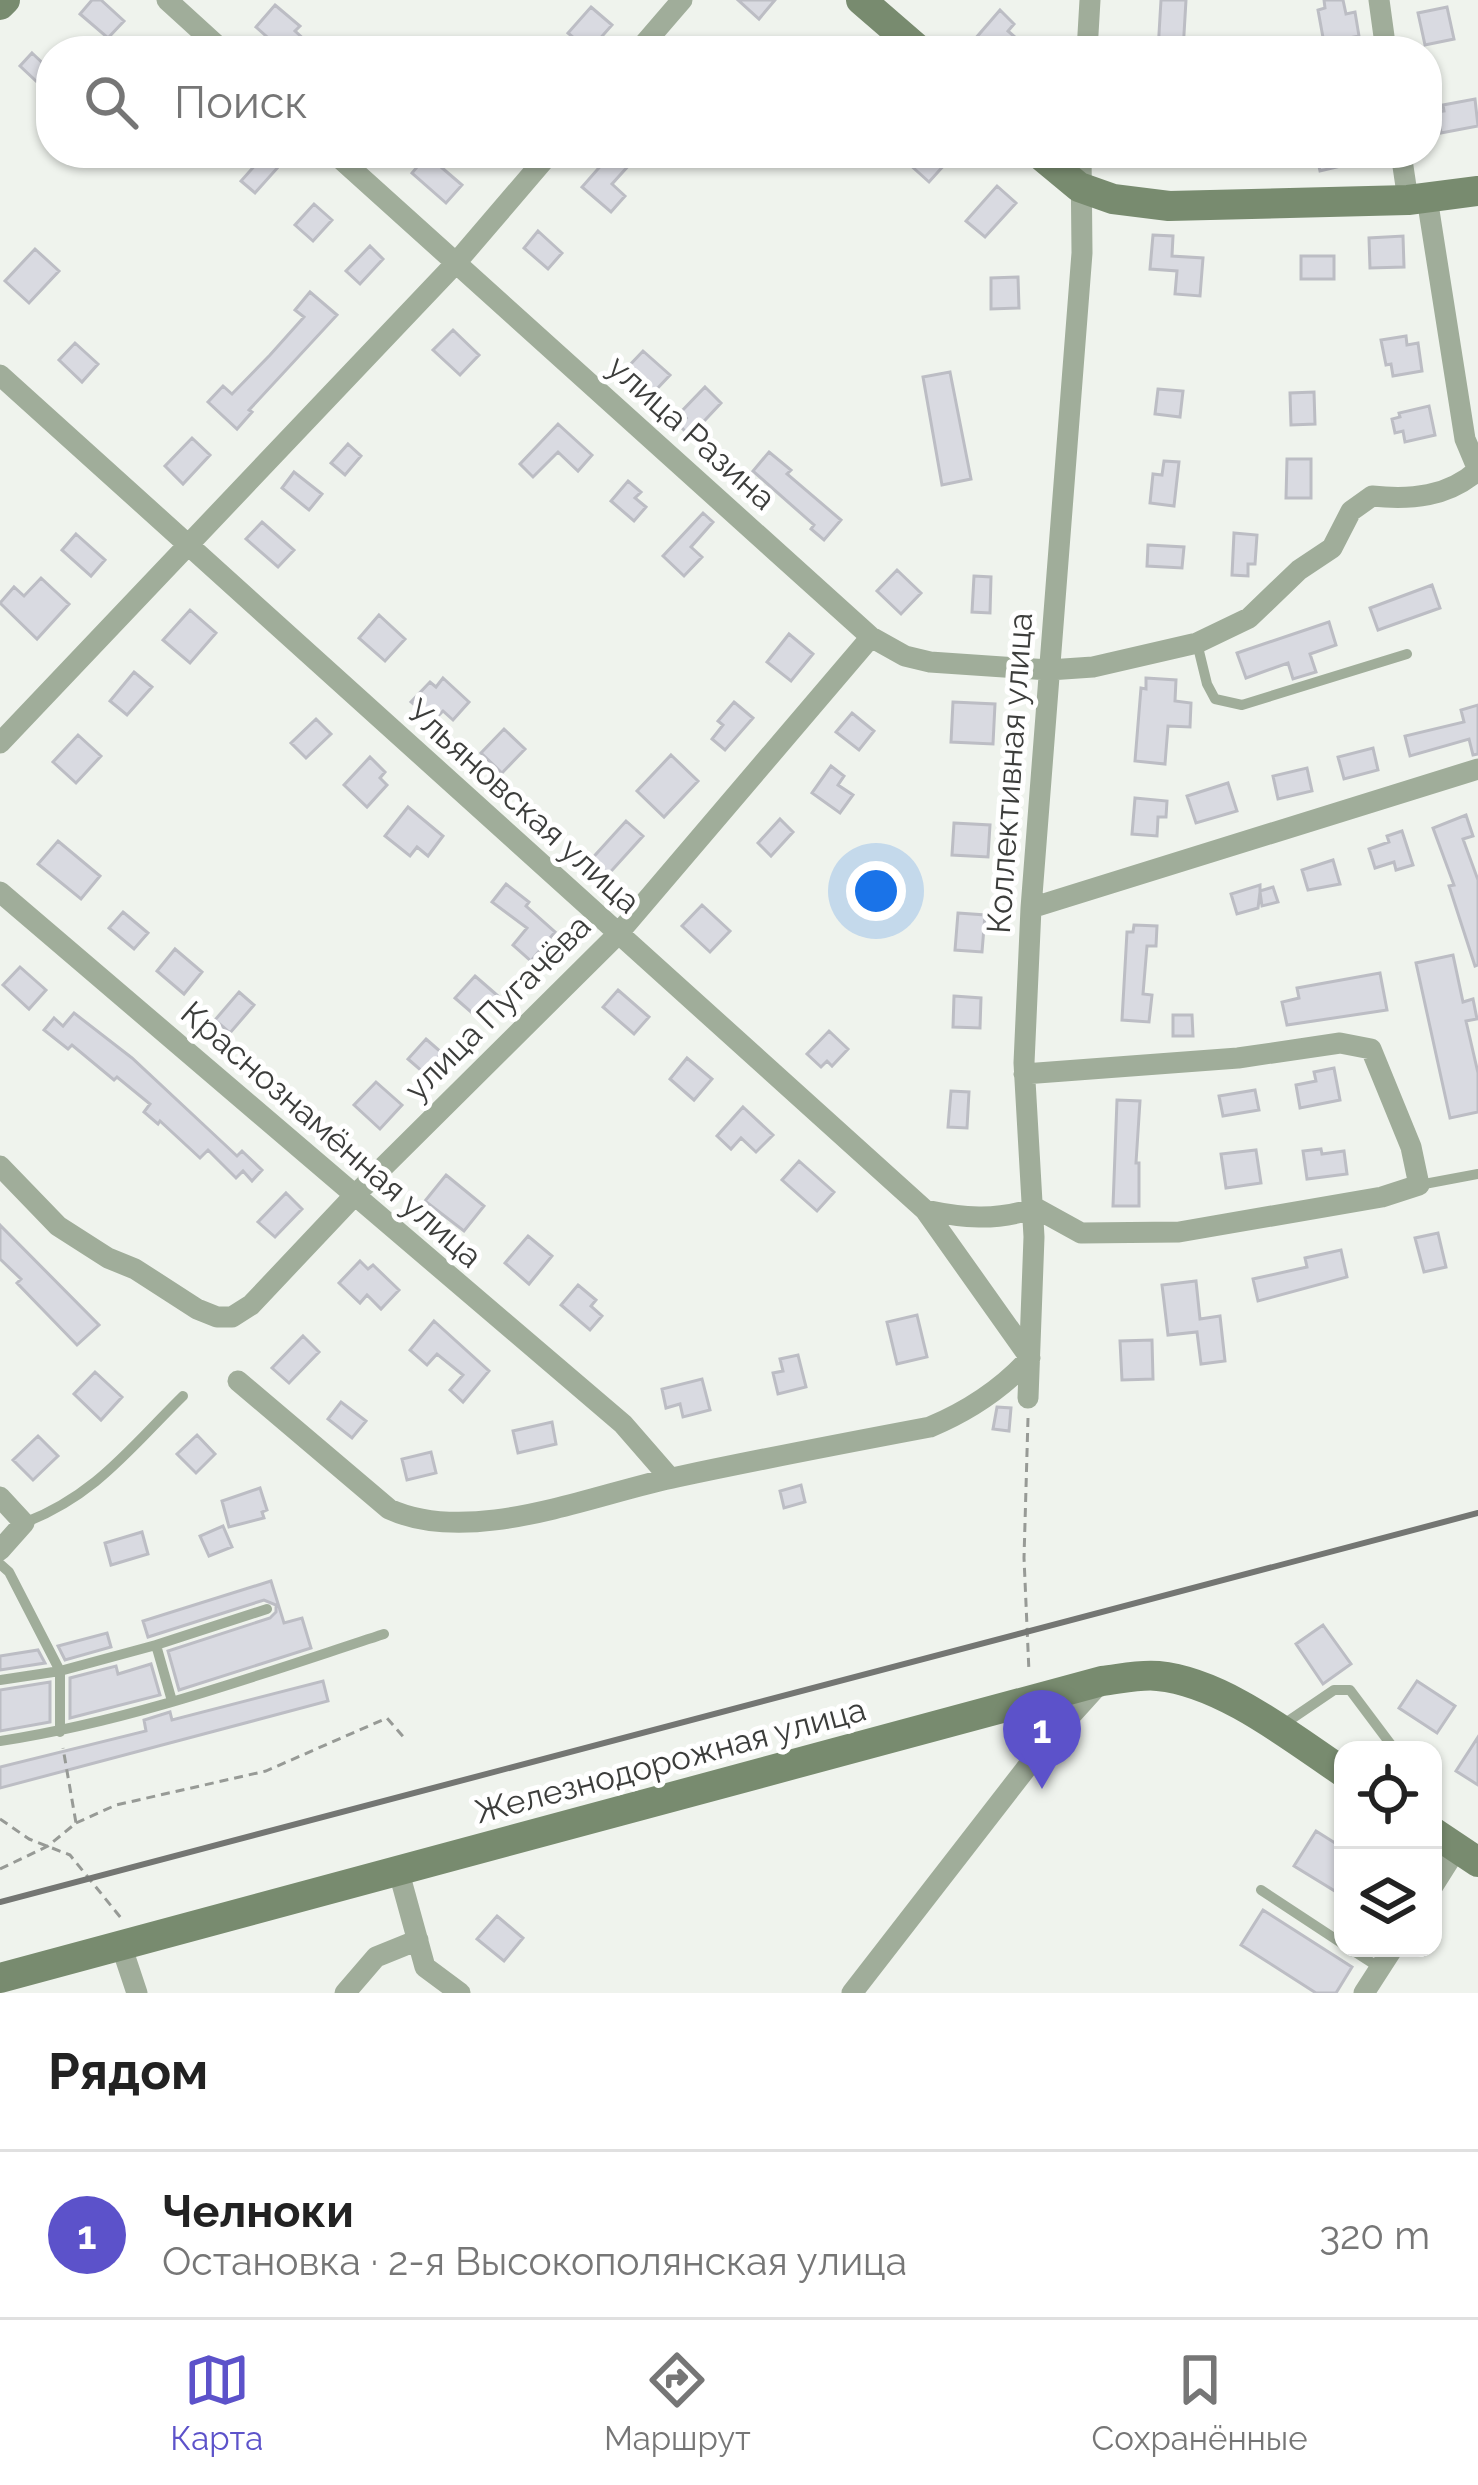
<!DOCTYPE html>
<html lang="ru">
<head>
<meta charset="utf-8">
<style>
  :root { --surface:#fff; --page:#f6f6f6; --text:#222; --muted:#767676; --line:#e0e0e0; --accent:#5c52ca }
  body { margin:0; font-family:Raleway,sans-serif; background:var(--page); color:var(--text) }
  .controls { position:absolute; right:36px; bottom:36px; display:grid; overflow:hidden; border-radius:24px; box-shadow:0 3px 9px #0004 }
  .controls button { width:108px; height:108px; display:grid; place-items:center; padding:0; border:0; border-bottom:3px solid var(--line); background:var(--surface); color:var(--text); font:60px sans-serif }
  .you { position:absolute; left:876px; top:891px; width:42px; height:42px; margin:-30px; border:9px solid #fff; border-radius:50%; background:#1a73e8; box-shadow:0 0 0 18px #1a73e833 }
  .badge { display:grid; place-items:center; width:78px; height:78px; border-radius:50%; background:var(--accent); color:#fff; font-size:39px; font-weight:700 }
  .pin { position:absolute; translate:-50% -99px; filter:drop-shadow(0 3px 6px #0008) }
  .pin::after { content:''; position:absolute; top:63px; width:42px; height:36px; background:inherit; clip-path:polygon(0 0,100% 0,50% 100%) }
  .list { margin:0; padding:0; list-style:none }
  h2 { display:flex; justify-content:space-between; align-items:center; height:156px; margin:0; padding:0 48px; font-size:51px }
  h2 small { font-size:39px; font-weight:400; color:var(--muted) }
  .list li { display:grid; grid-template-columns:78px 1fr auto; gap:36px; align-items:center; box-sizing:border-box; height:168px; padding:0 48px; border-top:3px solid var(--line) }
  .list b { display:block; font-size:45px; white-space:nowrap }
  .list p { margin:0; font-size:39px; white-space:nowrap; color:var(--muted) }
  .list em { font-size:39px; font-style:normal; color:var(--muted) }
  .icon { flex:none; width:66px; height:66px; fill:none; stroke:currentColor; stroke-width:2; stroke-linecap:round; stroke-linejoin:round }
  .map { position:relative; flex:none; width:1478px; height:1993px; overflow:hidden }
  .search { position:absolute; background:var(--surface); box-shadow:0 3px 9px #0004; left:36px; right:36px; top:36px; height:132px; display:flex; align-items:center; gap:30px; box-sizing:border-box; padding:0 42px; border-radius:48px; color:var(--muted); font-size:45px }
  .sheet { height:324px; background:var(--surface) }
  nav { display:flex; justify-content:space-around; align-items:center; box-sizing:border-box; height:168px; border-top:3px solid var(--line); background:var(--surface); font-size:33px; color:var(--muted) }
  nav a { display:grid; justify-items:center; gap:6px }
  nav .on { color:var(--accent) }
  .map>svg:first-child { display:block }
</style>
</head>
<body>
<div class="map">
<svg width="1478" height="1993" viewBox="0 0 1478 1993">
  <rect width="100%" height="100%" fill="#eff3ed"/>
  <path fill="#d9dae1" stroke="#bcbdc4" stroke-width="3" d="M92,0h9l23,21 -16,17 -28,-24z
    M738,0h37l-16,19z
    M1161,0h25l-3,51h-25z
    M1324,0h19l3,14 9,-2 4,24 -35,7 -6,-33 7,-2z
    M275,5l25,21 -5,5 22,20h-34l-27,-24z
    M591,7l21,18 -23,26 -21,-18z
    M1447,7l7,32 -29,6 -7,-32z
    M1000,10l14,14 -6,7 23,20h-43l-13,-12z
    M32,53l19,18v24l-31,-29z
    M1475,99l3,27 -37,7 -4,-21 7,-1 -1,-6z
    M266,153l14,12 -25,28 -14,-12z
    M612,153l18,11 -18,20 13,12 -14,16 -29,-25z
    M897,153h58l-26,29z
    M1316,153h53l1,6 -50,12z
    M427,155l35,30 -16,18 -34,-30z
    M997,186l19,17 -31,34 -19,-16z
    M314,204l18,16 -19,21 -18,-16z
    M538,231l24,22 -14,16 -24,-21z
    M1153,235l20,1 -1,20 31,2 -3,38 -25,-2 2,-23 -27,-2z
    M1403,236l1,31 -34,1 -1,-30z
    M370,246l13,13 -23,25 -14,-13z
    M35,249l24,22 -30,32 -24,-22z
    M1301,256h33v23h-33z
    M1018,277l1,31 -28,1v-31z
    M310,292l27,23 -88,95 3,2 -15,17 -29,-27 15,-16 9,8 38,-39 34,-38 -9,-7z
    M453,330l26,25 -19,20 -27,-25z
    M1406,336l1,9 11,-2 4,28 -29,5 -2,-12 -5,1 -5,-25z
    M75,343l23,21 -16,18 -23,-22z
    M643,351l27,24 -16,17 -27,-24z
    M950,372l21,107 -29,6 -19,-108z
    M705,387l16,16 -31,33 -11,-11 7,-7 -6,-5z
    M1158,389l25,2 -3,26 -25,-3z
    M1314,392l1,32 -24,1 -1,-32z
    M1429,406l6,29 -30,7 -2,-11 -8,2 -3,-14 8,-2 -1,-4z
    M558,424l34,31 -14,16 -20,-19 -25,25 -13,-13z
    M192,438l18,17 -27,29 -18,-18z
    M348,444l13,12 -16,19 -14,-12z
    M769,452l22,18 -4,4 54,46 -17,20 -13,-11 3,-4 -61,-54z
    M1287,459h24v39h-25z
    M1164,461l15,1 -5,44 -24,-3 3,-29 9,1z
    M294,472l28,22 -13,16 -27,-22z
    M628,481l13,11 -6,6 11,9 -12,14 -23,-20z
    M703,513l10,9 -22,25 11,10 -18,19 -21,-20z
    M262,522l32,28 -16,17 -32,-28z
    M1234,533l23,2 -2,29h-7v12l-16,-1z
    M76,534l29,26 -14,16 -29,-26z
    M1148,545l36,2 -2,21 -35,-2z
    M897,570l24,23 -20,21 -24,-23z
    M974,576l17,1 -1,36 -18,-1z
    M41,578l28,26 -32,35 -37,-36 14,-16 10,9z
    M1432,585l8,23 -62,22 -8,-22z
    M190,610l26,23 -26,30 -27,-23z
    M379,615l26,24 -20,22 -26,-23z
    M1329,622l7,23 -26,9 6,18 -23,7 -5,-16 -42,15 -9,-25z
    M789,634l24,20 -22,27 -24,-19z
    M134,672l18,15 -25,28 -17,-14z
    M443,678l26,24 -16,18 -10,-9 -10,10 -22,-19 19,-20 6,5z
    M1146,678l30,2 -1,21 16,2 -1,24 -22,-1 -3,38 -30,-3 6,-73 5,1z
    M734,702l19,16 -28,32 -13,-11 11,-14 -5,-4z
    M953,702l42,2 -2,40 -42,-2z
    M1478,705v49l-5,1 -4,-16 -59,17 -5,-20 59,-14 -3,-12z
    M852,713l22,18 -15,19 -23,-18z
    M316,719l15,15 -25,24 -15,-15z
    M504,729l21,20 -23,24 -21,-20z
    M78,735l23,21 -25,27 -23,-21z
    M1373,748l5,22 -34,9 -6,-22z
    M671,755l27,26 -34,36 -27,-26z
    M370,757l15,15 -5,6 7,7 -20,22 -23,-22z
    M831,766l13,10 -6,9 15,10 -13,18 -28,-20z
    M1307,768l5,23 -34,8 -5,-23z
    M1228,783l9,28 -41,12 -9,-27z
    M1135,798l32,3 -1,16h-8l-1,19 -25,-2z
    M408,807l35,29 -15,20 -11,-9 -7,9 -25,-20z
    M1466,815l7,21 -10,3 15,41v85l-3,1 -26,-80 5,-1 -21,-57z
    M780,819l13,13 -22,24 -13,-13z
    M626,821l17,15 -38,42 -17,-15z
    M954,823l36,2 -2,32 -36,-2z
    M1402,831l11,34 -17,5 -2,-8 -19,6 -6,-19 20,-7 -2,-6z
    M58,841l42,35 -19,23 -43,-35z
    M1333,860l7,24 -32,6 -6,-20z
    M506,884l23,18 -3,4 29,26 -24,29 -18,-16 14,-17 -35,-26z
    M1260,885v6l13,-4 5,15 -16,4 -2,-14 -2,16 -21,6 -6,-20z
    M702,905l28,26 -20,21 -28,-26z
    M123,912l25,21 -14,16 -25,-21z
    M958,913l27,2 -3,37 -27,-2z
    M1134,925l23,1 -1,20h-9l-4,48 9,1 -3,27 -27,-2 5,-88h6z
    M175,949l27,23 -18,22 -27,-23z
    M1453,955l10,47 10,-3 4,20 -11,2 12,52v39l-28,6 -34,-155z
    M20,967l26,23 -17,19 -26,-24z
    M1380,973l7,37 -100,15 -5,-23 17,-4 -2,-10z
    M475,976l23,20 -20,22 -23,-20z
    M618,990l31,27 -15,17 -31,-27z
    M239,992l15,13 -24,28 -15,-13z
    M954,996l27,2 -1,30 -27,-1z
    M74,1013l58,45 105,98 5,-5 20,19 -10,11 -9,-10 -7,7 -28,-28 -8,8 -40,-37 -2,3 -14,-12 6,-8 -33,-27 -3,3 -42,-35 -4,4 -24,-19 10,-12 9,8z
    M1173,1015h19l1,21h-20z
    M829,1031l19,18 -16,17 -5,-5 -6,6 -14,-13z
    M426,1039l16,14 -18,20 -16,-14z
    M687,1058l25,21 -18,21 -24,-21z
    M1334,1068l6,32 -40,8 -4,-23 20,-4 -2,-9z
    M376,1082l26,23 -22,24 -26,-24z
    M1255,1090l4,20 -36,6 -4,-20z
    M951,1091l18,1 -2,36 -19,-1z
    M1117,1100l23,1 -4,62h3v43h-26z
    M743,1107l30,28 -17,17 -15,-14 -10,11 -14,-13z
    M1321,1149l1,5 22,-3 3,23 -40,5 -4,-28z
    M1256,1150l5,33 -35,5 -5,-34z
    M799,1161l35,31 -17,19 -35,-31z
    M446,1175l38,31 -20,25 -39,-30z
    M286,1193l16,16 -27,28 -17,-15z
    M0,1225l99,100 -22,20 -60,-62 4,-4 -21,-20z
    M1438,1233l8,34 -22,5 -9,-34z
    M528,1236l24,20 -23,28 -24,-21z
    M1341,1250l6,27 -89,24 -5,-22 54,-12 -2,-9z
    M360,1261l8,8 5,-4 26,25 -18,19 -14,-14 -7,8 -21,-20z
    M1196,1281l4,38 20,-3 5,45 -24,3 -4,-32 -29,3 -6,-50z
    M578,1285l18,15 -5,6 11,10 -12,14 -29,-25z
    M917,1315l10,42 -30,7 -10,-42z
    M434,1321l55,50 -26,31 -13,-12 13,-15 -26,-21 -10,11 -17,-15z
    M303,1336l16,16 -30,31 -17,-15z
    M1152,1340l1,39 -31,1 -2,-39z
    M798,1355l8,32 -28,7 -5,-21 10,-2 -3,-12z
    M95,1372l27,25 -21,23 -27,-26z
    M702,1379l8,31 -27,7 -3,-13 -14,4 -4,-19z
    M341,1402l25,19 -14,17 -24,-19z
    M997,1407l14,1 -2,23 -16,-2z
    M552,1422l4,22 -38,9 -5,-22z
    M197,1435l18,19 -19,19 -19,-19z
    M38,1436l20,20 -25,24 -20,-20z
    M431,1452l5,21 -29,7 -5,-21z
    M801,1485l4,17 -21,6 -4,-17z
    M260,1488l7,22 -5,2 2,6 -35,9 -7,-26z
    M223,1526l9,21 -23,9 -9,-20z
    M142,1532l6,22 -37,11 -6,-22z
    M271,1581l13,42 18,-5 9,30 -132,42 -11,-39 102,-33 6,-6v-7l-12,-5 -116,37 -5,-16z
    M1323,1625l28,39 -28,20 -27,-40z
    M107,1633l4,14 -46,13 -7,-14z
    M38,1650l7,13 -45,7v-14z
    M151,1664l9,31 -90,23v-40l46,-12 2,8z
    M323,1681l5,20 -328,87v-21l146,-36 -2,-11 26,-8 2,8z
    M1417,1681l38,25 -18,27 -38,-25z
    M50,1682v40l-50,9v-41z
    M1478,1737v48l-22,-14z
    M1316,1831l27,17v48l-49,-30z
    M1263,1910l89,57 -16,26h-20l-75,-48z
    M497,1916l26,22 -19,23 -27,-22z"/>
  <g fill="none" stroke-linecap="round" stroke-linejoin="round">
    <path stroke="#979a96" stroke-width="3" stroke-dasharray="9 6" stroke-linecap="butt" d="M1028,1418l-4,140 5,114
      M0,1819l29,20 41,16 51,63
      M76,1823l40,-18 150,-34 121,-53 19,22
      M0,1869l48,-23 28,-23 -13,-75"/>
    <path stroke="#a0ad9a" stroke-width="10" d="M1197,643l10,41 8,15 27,6 165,-51
      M1419,1185l59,-11
      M24,1523c72,-28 105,-74 159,-127
      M0,1564l9,8 51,99v61
      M156,1645l111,-36
      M0,1680l60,-9 96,-26 16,56
      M1281,1726l53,-36h16l45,60
      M0,1741c131,-20 258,-66 384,-107
      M1261,1890l82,54
      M1349,1948l31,20"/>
    <path stroke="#a0ad9a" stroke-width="21" d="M167,0l56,51
      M1379,0l7,51
      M638,51l44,-51
      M1087,51l3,-51
      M334,153l537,484 34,19 25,6 119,8 44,-3 104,-24 52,-25 50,-48 33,-22 19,-37 21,-15c39,4 76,1 106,-26
      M1401,153l7,47
      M1427,198l38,241 13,31
      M0,375l925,835c38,8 70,11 107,-1
      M0,743l455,-479 95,-111
      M0,892l623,532 47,54
      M1031,908l447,-139
      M1024,1074l214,-16 102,-15 31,6 40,98 8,38 -37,12 -203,35 -98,1 -49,-27
      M0,1166l58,60 50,32 27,11 62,40 20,8h15l19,-12 102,-108 264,-262 254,-298
      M238,1381l151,128c83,38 204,-15 288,-32 84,-18 168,-34 253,-50 38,-16 72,-38 100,-69l-105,-148
      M1028,1398l6,-161 -10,-174 7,-155 51,-655 -1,-100
      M0,1497l24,26 -24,27
      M398,1869l27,98 35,26
      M1433,1886l24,-38
      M121,1945l16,48
      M345,1993l31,-36 42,-17
      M852,1993l193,-249 57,-63
      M1364,1993l29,-45"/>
    <path stroke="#788b6f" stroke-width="30" d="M861,0l59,51
      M0,5l5,-5
      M1038,153l41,34 34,12 56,7 239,-6 70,-9
      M1433,1832l45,30
      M0,1978l1102,-297c18,-2 38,-7 56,-5 64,6 133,61 185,96"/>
    <path stroke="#747673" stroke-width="6" d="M0,1902l1478,-389"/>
  </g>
  <g text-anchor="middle" stroke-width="10" stroke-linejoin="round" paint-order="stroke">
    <g font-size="33" fill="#3c3d3b" stroke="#fff">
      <text transform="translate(692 432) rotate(42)" y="12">улица Разина</text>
      <text transform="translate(1009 773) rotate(-86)" y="12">Коллективная улица</text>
      <text transform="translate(524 806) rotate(42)" y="12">Ульяновская улица</text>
      <text transform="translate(497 1007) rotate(-45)" y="12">улица Пугачёва</text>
      <text transform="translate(332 1134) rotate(41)" y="12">Краснознамённая улица</text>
      <text transform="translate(670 1760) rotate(-15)" y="12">Железнодорожная улица</text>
    </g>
  </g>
</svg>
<div class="controls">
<button><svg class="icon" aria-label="locate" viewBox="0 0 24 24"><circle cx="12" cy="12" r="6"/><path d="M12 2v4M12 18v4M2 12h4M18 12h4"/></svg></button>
<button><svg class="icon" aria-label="layers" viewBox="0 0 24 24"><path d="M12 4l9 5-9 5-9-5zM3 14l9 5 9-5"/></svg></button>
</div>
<div class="you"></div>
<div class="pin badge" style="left:1042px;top:1789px">1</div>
<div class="search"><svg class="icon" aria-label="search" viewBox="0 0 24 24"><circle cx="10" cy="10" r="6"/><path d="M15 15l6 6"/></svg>Поиск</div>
</div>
<section class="sheet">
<h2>Рядом<small></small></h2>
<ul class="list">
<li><span class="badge">1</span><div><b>Челноки</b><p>Остановка · 2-я Высокополянская улица</p></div><em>320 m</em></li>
</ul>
</section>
<nav>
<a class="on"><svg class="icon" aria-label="map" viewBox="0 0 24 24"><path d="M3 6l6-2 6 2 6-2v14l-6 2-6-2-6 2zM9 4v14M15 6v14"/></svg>Карта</a>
<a><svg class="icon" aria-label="directions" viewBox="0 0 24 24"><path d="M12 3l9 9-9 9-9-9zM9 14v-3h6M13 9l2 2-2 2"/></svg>Маршрут</a>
<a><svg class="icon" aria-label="saved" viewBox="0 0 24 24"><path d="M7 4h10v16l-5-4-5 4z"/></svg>Сохранённые</a>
</nav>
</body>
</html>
